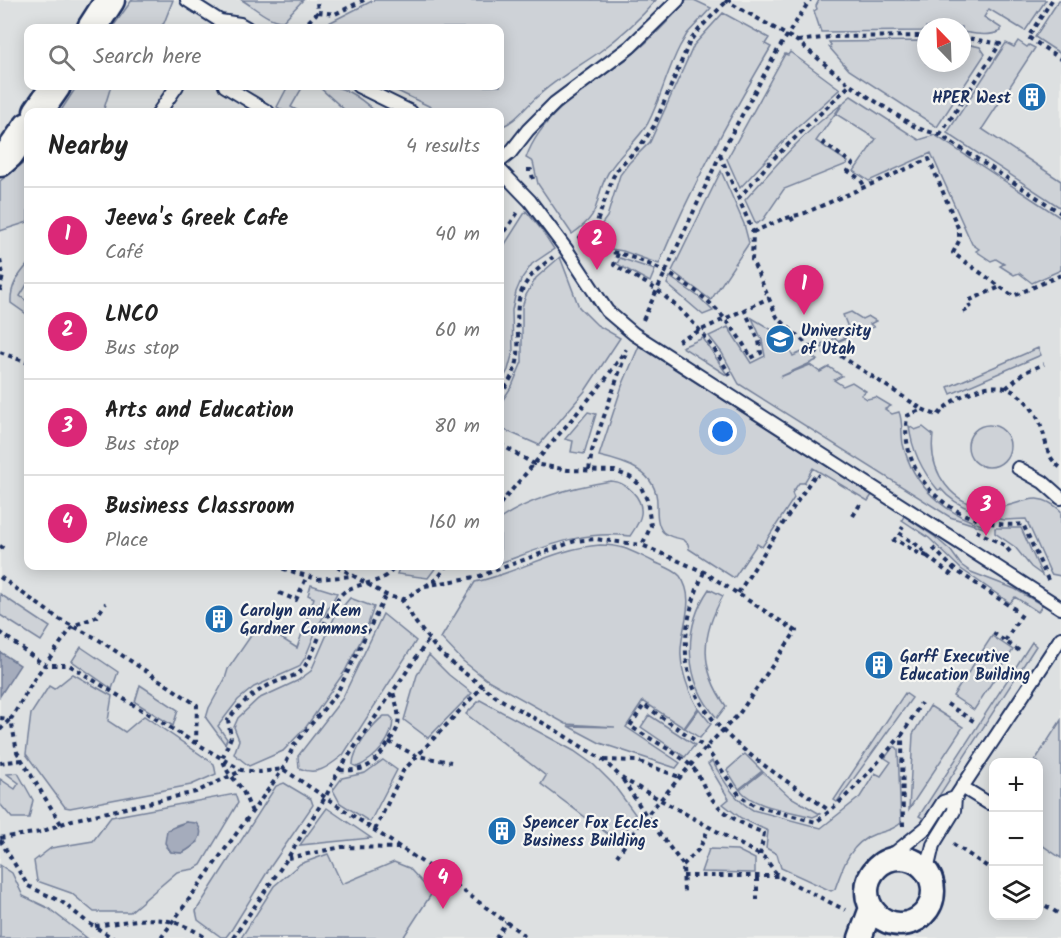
<!DOCTYPE html>
<html lang="en">
<head>
<meta charset="utf-8">
<style>
  :root { --surface:#fff; --page:#f2f2f2; --text:#222; --muted:#767676; --line:#e0e0e0; --accent:#db2777 }
  body { margin:0; font-family:Kalam,sans-serif; background:var(--page); color:var(--text) }
  .controls { position:absolute; right:18px; bottom:18px; display:grid; overflow:hidden; border-radius:12px; box-shadow:0 3px 15px #0003 }
  .controls button { width:54px; height:54px; display:grid; place-items:center; padding:0; border:0; border-bottom:2px solid var(--line); background:var(--surface); color:var(--text); font:30px sans-serif }
  .compass { position:absolute; left:917px; top:18px; width:54px; height:54px; border-radius:50%; background:var(--surface); box-shadow:0 3px 15px #0003; rotate:337deg }
  .you { position:absolute; left:723px; top:432px; width:21px; height:21px; margin:-15px; border:4px solid #fff; border-radius:50%; background:#1a73e8; box-shadow:0 0 0 9px #1a73e833 }
  .badge { display:grid; place-items:center; width:39px; height:39px; border-radius:50%; background:var(--accent); color:#fff; font-size:20px; font-weight:700 }
  .pin { position:absolute; translate:-50% -50px; filter:drop-shadow(0 2px 3px #0008) }
  .pin::after { content:''; position:absolute; top:32px; width:21px; height:18px; background:inherit; clip-path:polygon(0 0,100% 0,50% 100%) }
  .list { margin:0; padding:0; list-style:none }
  h2 { display:flex; justify-content:space-between; align-items:center; height:78px; margin:0; padding:0 24px; font-size:26px }
  h2 small { font-size:20px; font-weight:400; color:var(--muted) }
  .list li { display:grid; grid-template-columns:39px 1fr auto; gap:18px; align-items:center; box-sizing:border-box; height:96px; padding:0 24px; border-top:2px solid var(--line) }
  .list b { display:block; font-size:22px; white-space:nowrap }
  .list p { margin:0; font-size:20px; white-space:nowrap; color:var(--muted) }
  .list em { font-size:20px; font-style:normal; color:var(--muted) }
  .icon { flex:none; width:33px; height:33px; fill:none; stroke:currentColor; stroke-width:2; stroke-linecap:round; stroke-linejoin:round }
  .map { position:relative; flex:none; width:1061px; height:938px; overflow:hidden }
  .search { position:absolute; background:var(--surface); box-shadow:0 3px 15px #0003; left:24px; top:24px; width:480px; height:66px; display:flex; align-items:center; gap:15px; box-sizing:border-box; padding:0 21px; border-radius:12px; color:var(--muted); font-size:22px }
  .panel { position:absolute; background:var(--surface); box-shadow:0 3px 15px #0003; left:24px; top:108px; width:480px; height:462px; border-radius:12px }
  .map>svg:first-child { display:block }
</style>
</head>
<body>
<div class="map">
<svg width="1061" height="938" viewBox="0 0 1061 938">
  <rect width="100%" height="100%" fill="#edeeec"/>
  <filter id="ink" filterUnits="userSpaceOnUse"><feTurbulence type="fractalNoise" baseFrequency=".0167" numOctaves="2"/><feDisplacementMap in="SourceGraphic" scale="12" xChannelSelector="R" yChannelSelector="G"/><feConvolveMatrix kernelMatrix="1 2 1 2 8 2 1 2 1" color-interpolation-filters="sRGB"/></filter>
  <g filter="url(#ink)">
    <path fill="#dde0e1" fill-rule="evenodd" d="M0,0h1061v938h-1061zM926,27h36v36h-36zM28,28h472v58h-472zM28,112h472v454h-472zM994,762h44v154h-44z"/>
    <path fill="#ced2d7" stroke="#74809a" stroke-width="1.5" fill-rule="evenodd" d="M132,0h41l-9,23 -5,5h-47z
      M242,0h61l-20,21c-13,1 -29,-14 -41,-21z
      M374,0h282c-17,20 -36,37 -58,53 -20,14 -42,26 -60,43 -13,11 -23,27 -38,31v-15h-59l-54,-26h113v-58h-181z
      M687,0h7l17,8 -24,26 -7,12c-13,25 -19,52 -32,77 -11,19 -29,31 -40,50 -16,28 -3,39 -36,61l-34,-50 -5,-22 -7,-4c17,-48 67,-73 105,-102 20,-17 39,-36 56,-56z
      M819,0h227l-21,31 -36,-22 -5,8 17,11v3c-12,6 -26,3 -39,1v-5h-36v4l-105,1 -7,-21 3,-2 -1,-3z
      M1059,0h2v54l-26,-17z
      M723,13l46,25 -4,6 6,3c-41,70 -81,142 -112,217l-36,-13 -43,-7 21,-19 6,-8 13,-42 9,-12 21,-21 44,-97z
      M926,41v22h36v-20l18,4 5,7 -48,73 -88,-57 -20,-23 2,-2 -2,-3z
      M1018,41l9,6 2,-2 6,3 -53,81 79,52v27l-114,-75 59,-90 8,4z
      M790,52l50,37 -50,45 -50,54 -13,-29 58,-105 3,1z
      M77,86h34l-8,26h-43z
      M288,86h11l3,2 -11,19 9,5h-15l-8,-5z
      M318,86c24,-2 40,10 58,26h-29z
      M851,96l68,44 16,-5 126,83v52l-29,13 -13,-10 -5,2 -14,-9 4,-2 -8,-5 -5,2 -15,-10 3,-2 -7,-5 -41,-91 -62,28 -15,-10 22,-32 -40,-25 9,-13z
      M842,104l-26,37 32,21 -1,2 -63,25 -21,31 -7,4 -11,-24c30,-34 60,-69 97,-96z
      M28,160v62l-28,9v-50z
      M721,171l23,53 5,19 -38,57 -39,-29z
      M526,211l15,18 13,20 -22,15 -10,14 -6,14 -4,18 1,42 -5,18 -8,15v-133z
      M560,257l19,50 18,18 23,13 -35,53 -46,54 -39,-17v-24l12,-18 10,-24v-55l4,-12 10,-17z
      M620,258l35,12 -5,12 -33,-18z
      M28,264v19l-8,13 8,6v13l-17,-12c-1,-17 7,-27 17,-39z
      M670,277l29,20 14,14 -10,4 -36,-31z
      M851,312l11,7 6,-3 8,5 -6,3 4,3 -52,21 -1,-4 14,-6 2,3 14,-6 -8,-20z
      M752,318l32,19 9,19 11,-5 13,9 -37,17 30,-12 10,7 9,-5 13,9 -8,4 9,6 9,-4 14,9 -5,4 6,4 9,-2 15,9 -6,3 7,5 7,-2c4,9 2,21 4,32 10,43 43,71 85,83l-1,2 -37,-12 -211,-133 -17,-31 -13,-17 19,-9 23,36 14,-7 -3,-16z
      M703,338l25,38 -46,-29z
      M639,346l233,149 -4,6 -55,-33 -9,15h-5l-7,10 2,5 -32,49 -5,-3 -23,34 -45,-29 -1,-5 -4,-4c-8,-3 -14,-2 -21,-8 -6,-7 -6,-18 -6,-27 1,-34 -32,-43 -58,-49l23,-70z
      M1038,348l3,7 -90,39 -3,-7z
      M588,412l8,2 -12,40 -13,-2 2,-11 -8,-2z
      M968 446a21 21 0 1 1 42 0a21 21 0 1 1-42 0Z
      M909,426l6,4 8,-3 10,8c-5,37 19,72 59,73 28,0 43,-22 69,3v65l-10,-2 -25,-55 -21,1 -28,-5 -3,-2v-2c-13,-5 -24,-11 -33,-22l-3,1c-16,-19 -26,-39 -29,-64z
      M611,481c16,1 32,17 30,33 -1,8 -7,16 -11,22 -50,-6 -84,11 -130,27v-44c32,-22 73,-32 111,-38z
      M904,516l31,21 16,14 10,14 10,7 44,17 27,16 -4,7 -23,-15 -5,6 -49,-34 -32,-31 -27,-18z
      M995,528h26l21,47 -11,-8 -16,-20 -20,-14z
      M600,545c23,0 31,6 52,16 8,4 22,8 28,15 18,25 -1,53 1,80 1,18 8,36 17,52l-14,20 -41,-27 -17,26 54,36 -4,5 -76,-25 -32,-17 47,1 -49,-3 -80,-45 -23,-18 -22,-23 34,-56c43,-9 80,-34 125,-37z
      M400,566h37l-9,12 -31,-4z
      M311,585l26,8 -19,33 -13,32 -6,9 -45,20 -16,13 -20,26 9,13 -2,5 -19,-26 3,-10 16,-29 3,-10 31,-45 38,24 17,-50 -6,-3z
      M709,589l14,7c-22,39 -24,72 3,110l-9,12c-33,-37 -35,-89 -8,-129z
      M0,594l50,33 -9,14 -41,-26z
      M350,598l24,9 -8,23 -21,41 -39,56 -23,24 -34,15 -15,-12 5,-14 -5,-13 4,-9 20,-19 39,-18 14,-10 24,-55z
      M383,614l33,27 -73,114c-14,11 -26,22 -44,13l-1,-12 44,-57z
      M992,636l21,14 -39,60 -21,-14z
      M1032,642l4,4 -112,173 -5,-3z
      M81,647l37,25 -6,17 -40,-28z
      M429,655l20,20 23,18 -44,45 -24,-18 13,-45z
      M73,674l39,22 -4,25 17,11 19,-16 70,48 2,10 -25,11 -121,23 -5,-1 -39,-53 5,-40 18,-28 5,3z
      M140,685l38,25 -5,16 -38,-24z
      M905,693l7,5 -75,104 -3,-2z
      M480,700l94,51 20,14 19,19 22,30 -15,29 -79,-59 5,-8 -80,-62z
      M930,706l33,21 -54,82 4,-75z
      M699,709l12,15 -11,14 -15,-10z
      M649,715l46,30 -10,12 -44,-30z
      M384,716h6l3,3c0,21 -18,40 -36,48l-4,-2c-1,-13 20,-42 31,-49z
      M1061,720v138l-22,-15 -1,-81h-4z
      M893,747h3l2,2 3,74c-8,7 -16,8 -26,11 -25,9 -32,32 -40,55l-4,2 -50,-23 -4,-14 -11,-6 2,-17 -27,-13 -18,-14 6,-5 -21,-35 4,-3c12,19 21,38 41,49l68,18 39,-31 15,-24 6,3 10,-14 -6,-4z
      M745,754l17,17 -23,18 -12,-19z
      M383,760l14,10 -27,52 -30,-19 -7,-13 9,-12 23,-5z
      M763,772l26,24 31,18 -7,3c-24,-7 -56,-8 -73,-27z
      M18,773l15,27 -4,18h-17l-12,-14v-25l15,10 4,-6 -12,-9z
      M284,783l27,16 2,6 -42,61 -39,63 -6,8h-5l-23,-17 -2,-9 80,-125z
      M235,794l3,9 -37,62 -7,4 -17,3 -47,40h-36l-23,-19 -34,-12 -3,-20 17,-13 42,-7 18,-24zM186,822l12,20 -16,11 -11,-1 -5,-5 10,-22z
      M327,808l44,30 -71,7z
      M709,849l28,1 18,9v14l-54,-1z
      M328,854l14,30 52,-22 15,6 23,25 -29,45h-162l33,-52 26,-22z
      M0,865l12,8 11,23 25,12 39,30h-87z"/>
    <path fill="#a5acbc" stroke="#6e7a96" stroke-width="1.5" d="M0,652l20,13 -20,31z
      M186,822l10,1c12,12 -2,24 -14,30l-11,-1 -6,-9 2,-13z"/>
    <g fill="none" stroke-linecap="round" stroke-linejoin="round">
      <g stroke="#1b2f5e" stroke-width="16">
        <path id="service" d="M187,0l33,21 20,3 7,4
          M225,86l43,26
          M358,86l53,26
          M159,112l18,-26
          M500,161l10,-8 18,-23 27,-27 75,-56 48,-47
          M500,170l30,31 36,48 41,62 27,23 427,274
          M1018,468l25,14 18,16
          M962,787l26,16
          M880,865l47,-38 16,-25 12,-4
          M927,871l6,-26 21,-34 1,-13 106,-160"/>
      </g>
      <g stroke="#1b2f5e" stroke-width="27">
        <path id="minor" d="M867 891a33 33 0 1 1 66 0a33 33 0 1 1-66 0Z
          M860,938l11,-30"/>
      </g>
      <g stroke="#1b2f5e" stroke-width="33">
        <path id="tertiary" d="M92,28l18,-28
          M38,112l18,-26
          M0,162l9,-8 19,-27"/>
      </g>
      <path stroke="#1b2f5e" stroke-width="4" stroke-dasharray="4.5 4.5" stroke-linecap="butt" d="M725,0l72,41 53,44 67,43 23,7 121,78
        M1052,0l-24,37 33,22
        M318,12l17,2 29,-14
        M302,28l16,-16 -1,-10 2,-2
        M798,41l32,-4 96,-1
        M940,135l60,-91 -38,-7
        M822,142l31,22 -5,7 12,8 5,8
        M720,155l33,77 -1,28 25,57 38,35 21,1 86,56
        M527,170h4l2,9
        M738,199l34,-39 78,-75
        M791,217l4,8
        M753,232l30,-13 22,-6 124,-54 30,71v11l-6,12 60,43 48,-21
        M500,239l18,-27
        M578,239l19,-17 16,-45 6,-10 22,-22 13,-19 36,-85 11,-14 26,-26 4,-1
        M586,249l32,4
        M0,260l3,14 -3,19
        M963,312l8,-4 -3,-7 32,-14
        M643,320l77,-165 56,-102 34,-53
        M678,341l91,-43
        M0,352l28,11
        M730,376c-17,-34 -42,-62 -72,-85 -13,-10 -30,-17 -44,-26l4,-12c58,17 105,50 133,105l10,-5 -2,-12 -15,-32
        M1006,388l19,-16 19,-8
        M500,396c7,-11 14,-21 17,-34 5,-26 -7,-55 9,-79 6,-10 17,-18 27,-26
        M500,444l34,20 34,6 47,1 15,6 10,8 7,15 4,26 -9,19 62,27 92,59 -57,83 -30,30 -68,78 -24,34
        M589,470l3,-19 35,-101
        M500,504l105,-124 21,-31
        M853,516l9,-15
        M976,531l28,14 8,9
        M893,542l2,-3 21,13 11,4 -7,-9 -21,-14 4,-6
        M933,548l21,21 62,41
        M0,549l5,-7
        M927,556l20,16 3,2 4,-5
        M274,566l43,13 36,-3
        M337,566l49,29 16,5 14,23 23,29 19,16 40,30 54,30 51,32 20,19 142,79 13,18 67,34
        M704,572c-58,132 33,173 126,239
        M0,577l59,42 37,19 101,67 -1,38 45,27 19,2 23,-3 160,107 85,62
        M1048,580l-25,-56c-62,7 -125,-41 -116,-108l15,-7 16,7c9,-14 23,-20 38,-26 11,-4 22,-5 32,-1 19,8 32,28 36,47 4,15 4,22 17,32
        M425,586l55,-10 95,-35 20,-2 47,6
        M279,593l17,7 11,-24
        M738,593l70,-108 8,-11 3,2
        M402,600l35,-21 10,-13
        M0,632l44,33h25l126,78
        M993,633l28,19
        M1005,641l17,-27
        M947,704l28,18
        M0,718l10,1
        M0,730l10,-11
        M389,742l28,14 34,6
        M604,760l33,1 45,17
        M0,763l22,-3
        M340,770c27,2 35,-6 49,-28 4,-6 8,-11 9,-17 2,-11 -2,-22 -5,-33
        M623,780l24,37 36,48 1,27
        M252,812l-10,-23 -14,-17 -6,-13 9,-22 -3,-17c14,-19 29,-30 50,-39 7,-3 16,-4 22,-9 13,-12 23,-51 35,-69 3,-4 5,-8 9,-11 15,-11 43,-7 50,-26
        M61,824l-44,-72 -6,-33 24,-41 38,-52 23,-9 10,-14
        M903,826l-1,-91 19,-32
        M375,830l28,-59 80,-85
        M0,838l41,-6 31,-12 124,-28 45,-21
        M0,840l28,46 34,16 25,20 26,16
        M953,844l41,27
        M760,855l4,-22c-23,-9 -45,-20 -58,-43 -5,-8 -7,-16 -14,-23 -15,-15 -44,-29 -62,-41l14,-21 62,43 34,48 15,10 61,16c33,-25 59,-57 86,-87
        M288,858l54,-11 58,1
        M683,865l17,-17 9,-21
        M683,876h95
        M757,900v-23
        M1038,901l23,14
        M95,926c46,-6 70,-16 111,12
        M161,938l122,-169 11,-24 43,-52 49,-98
        M233,938l54,-79 39,-63 13,-26 90,-131
        M496,938l10,-16"/>
      <use href="#service" stroke="#f6f6f2" stroke-width="12"/>
      <use href="#minor" stroke="#f6f6f2" stroke-width="22"/>
      <use href="#tertiary" stroke="#f6f6f2" stroke-width="28"/>
    </g>
  </g>
  <defs>
    <g id="building-disc" transform="scale(1.5)"><circle r="9.5" fill="#1f6fb2" stroke="#f6f6f2"/><path d="M-4-6H4V6H1V3H-1V6H-4ZM-2.5-4.3h1.7v1.8h-1.7ZM.8-4.3h1.7v1.8H.8ZM-2.5-1h1.7V.8h-1.7ZM.8-1h1.7V.8H.8Z" fill="#fff"/></g>
    <g id="university-disc" transform="scale(1.5)"><circle r="9.5" fill="#1f6fb2" stroke="#f6f6f2"/><path d="M0-5L7-2L0 1L-7-2ZM-4 1L0 2.5L4 1V4Q0 6-4 4Z" fill="#fff"/></g>
  </defs>
  <g fill-rule="evenodd">
    <use href="#building-disc" x="1032" y="97"/>
    <use href="#university-disc" x="780" y="339"/>
    <use href="#building-disc" x="219" y="619"/>
    <use href="#building-disc" x="879" y="665"/>
    <use href="#building-disc" x="502" y="831"/>
  </g>
  <g text-anchor="middle" stroke-width="4.5" stroke-linejoin="round" paint-order="stroke">
    <g font-size="16" font-weight="bold" fill="#1b2f5e" stroke="#f6f6f2" text-anchor="start">
      <text x="1011" y="103" text-anchor="end">HPER West</text>
      <text x="801" y="336">University<tspan x="801" dy="18">of Utah</tspan></text>
      <text x="240" y="616">Carolyn and Kem<tspan x="240" dy="18">Gardner Commons</tspan></text>
      <text x="900" y="662">Garff Executive<tspan x="900" dy="18">Education Building</tspan></text>
      <text x="523" y="828">Spencer Fox Eccles<tspan x="523" dy="18">Business Building</tspan></text>
    </g>
  </g>
</svg>
<div class="controls">
<button>+</button>
<button>−</button>
<button><svg class="icon" aria-label="layers" viewBox="0 0 24 24"><path d="M12 4l9 5-9 5-9-5zM3 14l9 5 9-5"/></svg></button>
</div>
<svg class="compass" viewBox="-18 -18 36 36"><path d="M0-13l5 13h-10z" fill="#e53935"/><path d="M0 13l5-13h-10z" fill="#767676"/></svg>
<div class="you"></div>
<div class="pin badge" style="left:804px;top:315px">1</div>
<div class="pin badge" style="left:597px;top:270px">2</div>
<div class="pin badge" style="left:986px;top:536px">3</div>
<div class="pin badge" style="left:443px;top:909px">4</div>
<div class="search"><svg class="icon" aria-label="search" viewBox="0 0 24 24"><circle cx="10" cy="10" r="6"/><path d="M15 15l6 6"/></svg>Search here</div>
<section class="panel">
<h2>Nearby<small>4 results</small></h2>
<ul class="list">
<li><span class="badge">1</span><div><b>Jeeva's Greek Cafe</b><p>Café</p></div><em>40 m</em></li>
<li><span class="badge">2</span><div><b>LNCO</b><p>Bus stop</p></div><em>60 m</em></li>
<li><span class="badge">3</span><div><b>Arts and Education</b><p>Bus stop</p></div><em>80 m</em></li>
<li><span class="badge">4</span><div><b>Business Classroom</b><p>Place</p></div><em>160 m</em></li>
</ul>
</section>
</div>
</body>
</html>
